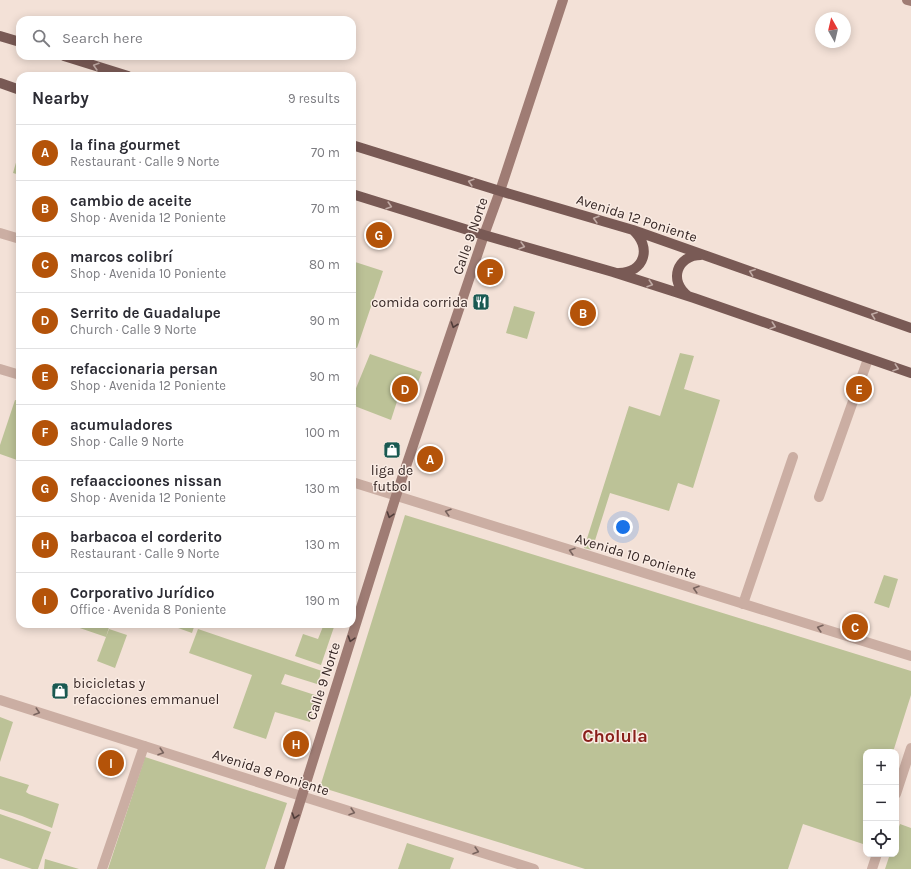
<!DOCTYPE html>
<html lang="en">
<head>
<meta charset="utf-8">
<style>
  :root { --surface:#fff; --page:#f2f2f3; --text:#2b2b33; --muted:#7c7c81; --line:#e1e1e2; --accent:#b45309 }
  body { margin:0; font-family:Karla,sans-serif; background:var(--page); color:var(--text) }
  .controls { position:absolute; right:12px; bottom:12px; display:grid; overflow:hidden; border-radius:8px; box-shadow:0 2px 10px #0003 }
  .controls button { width:36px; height:36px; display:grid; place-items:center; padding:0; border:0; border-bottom:1px solid var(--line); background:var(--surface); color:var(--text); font:20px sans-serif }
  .compass { position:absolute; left:815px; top:12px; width:36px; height:36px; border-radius:50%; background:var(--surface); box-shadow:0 2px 10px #0003; rotate:352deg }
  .you { position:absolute; left:623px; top:527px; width:14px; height:14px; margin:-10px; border:3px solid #fff; border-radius:50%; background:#1a73e8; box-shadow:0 0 0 6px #1a73e833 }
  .badge { display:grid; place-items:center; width:26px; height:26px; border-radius:50%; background:var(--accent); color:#fff; font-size:13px; font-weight:700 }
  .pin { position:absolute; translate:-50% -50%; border:2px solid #fff; box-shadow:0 1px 4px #0006 }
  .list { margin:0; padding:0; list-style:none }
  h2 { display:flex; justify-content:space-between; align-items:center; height:52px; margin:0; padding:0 16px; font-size:17px }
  h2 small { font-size:13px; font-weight:400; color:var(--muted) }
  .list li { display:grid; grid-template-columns:26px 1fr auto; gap:12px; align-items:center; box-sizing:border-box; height:56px; padding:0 16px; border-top:1px solid var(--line) }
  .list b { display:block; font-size:15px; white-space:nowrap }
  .list p { margin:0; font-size:13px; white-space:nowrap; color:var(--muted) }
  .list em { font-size:13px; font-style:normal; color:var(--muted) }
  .icon { flex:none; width:22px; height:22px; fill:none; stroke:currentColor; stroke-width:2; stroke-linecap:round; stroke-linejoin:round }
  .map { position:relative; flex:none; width:911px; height:869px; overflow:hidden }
  .search { position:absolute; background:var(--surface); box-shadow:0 2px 10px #0003; left:16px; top:16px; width:340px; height:44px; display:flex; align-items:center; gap:10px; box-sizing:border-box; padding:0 14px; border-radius:12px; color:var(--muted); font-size:15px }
  .panel { position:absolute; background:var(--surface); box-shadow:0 2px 10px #0003; left:16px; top:72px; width:340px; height:556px; border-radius:12px }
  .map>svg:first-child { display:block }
</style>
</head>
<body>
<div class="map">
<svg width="911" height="869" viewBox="0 0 911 869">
  <rect width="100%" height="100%" fill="#f3e1d7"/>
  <path fill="#bcc297" d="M19,152h1v23l-7,-2z
    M352,261l31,10 -26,77 -5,-2z
    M514,306l21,6 -8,27 -21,-6z
    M680,353l14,3 -10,33 36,11 -27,88 -15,-5 -9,28 -59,-18 -18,57 -8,-2 45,-142 31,10z
    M370,354l52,18 -7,18 -13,-4 -11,34 -39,-15v-7z
    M15,400l5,1v52l-3,7 -17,-6v-9z
    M405,515l506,156v24l-18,57h-27v84l-3,8 -60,-20 -15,45h-203l-265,-82z
    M884,575l14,4 -9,29 -15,-5z
    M68,624h42l-4,13z
    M167,624h28l-3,9z
    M324,624l10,3 -13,38 -26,-9 8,-22 15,5z
    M109,629l18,6 -12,33 -18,-7z
    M198,629l124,42 -5,13 -32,-10 -4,10 37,12 -8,26 -35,-10 -9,27 -33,-11 19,-53 -63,-22z
    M0,717l13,5 -13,40z
    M145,757l142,46 -22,66h-157z
    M0,776l29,9 -3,7 3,2 30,10 -7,24 -30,-12 -22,-7z
    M0,814l51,18 -13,37h-6l-32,-11z
    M900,824l11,4v41h-26l5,-15h6v-19z
    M407,843l47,15 -4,11h-52z
    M45,859l34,10h-35z"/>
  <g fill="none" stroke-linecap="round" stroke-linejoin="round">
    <path stroke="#cbaea3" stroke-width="10" d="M819,497l49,-138
      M743,604l50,-147
      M102,869l42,-123"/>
    <path stroke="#cbaea3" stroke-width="10" d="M0,233l20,6
      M0,369l20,6
      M352,482l559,174
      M0,700l298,95 236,74
      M896,794l15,-46
      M872,869l5,-15"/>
    <path stroke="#9f7c74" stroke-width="10" d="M907,0l4,1
      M279,869l117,-373 88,-261 16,-44 63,-191"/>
    <path stroke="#795a55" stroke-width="10" d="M0,36l20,6
      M64,56l64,20
      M0,83l20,7
      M352,145l148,46 133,39 278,98
      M352,194l132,41 129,37 81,26 217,75
      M619,273c26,-1 33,-26 14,-43
      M688,296c-20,-15 -11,-41 13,-41"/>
  </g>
  <defs><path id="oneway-chevron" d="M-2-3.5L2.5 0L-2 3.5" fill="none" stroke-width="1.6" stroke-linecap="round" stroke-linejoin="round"/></defs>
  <g stroke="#c0aaa4">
    <use href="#oneway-chevron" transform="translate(96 66) rotate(-163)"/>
    <use href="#oneway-chevron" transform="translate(471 182) rotate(-163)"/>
    <use href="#oneway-chevron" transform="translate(389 206) rotate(17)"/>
    <use href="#oneway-chevron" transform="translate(596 219) rotate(-164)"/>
    <use href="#oneway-chevron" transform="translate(522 246) rotate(16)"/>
    <use href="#oneway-chevron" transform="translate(752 272) rotate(-160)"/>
    <use href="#oneway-chevron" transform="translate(650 284) rotate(18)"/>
    <use href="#oneway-chevron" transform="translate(874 315) rotate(-160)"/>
    <use href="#oneway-chevron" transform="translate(773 326) rotate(19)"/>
    <use href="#oneway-chevron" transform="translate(896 368) rotate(19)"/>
  </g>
  <g stroke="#503c39">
    <use href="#oneway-chevron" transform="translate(454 325) rotate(109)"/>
    <use href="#oneway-chevron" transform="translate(390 515) rotate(108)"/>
    <use href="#oneway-chevron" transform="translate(351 639) rotate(108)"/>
    <use href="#oneway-chevron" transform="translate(295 816) rotate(107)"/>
  </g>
  <g stroke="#79645e">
    <use href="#oneway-chevron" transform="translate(448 512) rotate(-163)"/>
    <use href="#oneway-chevron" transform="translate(572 551) rotate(-163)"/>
    <use href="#oneway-chevron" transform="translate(696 589) rotate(-163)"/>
    <use href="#oneway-chevron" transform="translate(820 628) rotate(-163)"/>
    <use href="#oneway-chevron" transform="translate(37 712) rotate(18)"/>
    <use href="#oneway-chevron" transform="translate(161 752) rotate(18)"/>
    <use href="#oneway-chevron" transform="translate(352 812) rotate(17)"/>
    <use href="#oneway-chevron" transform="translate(476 851) rotate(17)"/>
  </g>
  <defs>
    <g id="restaurant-square" transform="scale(0.9)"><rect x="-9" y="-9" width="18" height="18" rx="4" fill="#195951" stroke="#faece4"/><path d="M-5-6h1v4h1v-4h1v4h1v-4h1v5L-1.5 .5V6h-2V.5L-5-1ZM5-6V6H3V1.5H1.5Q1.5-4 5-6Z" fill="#fff"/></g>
    <g id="shop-square" transform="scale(0.9)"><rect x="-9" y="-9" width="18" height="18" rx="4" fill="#195951" stroke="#faece4"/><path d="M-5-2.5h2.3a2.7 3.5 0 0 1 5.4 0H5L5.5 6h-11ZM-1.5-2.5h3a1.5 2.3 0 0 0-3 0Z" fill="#fff"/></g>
  </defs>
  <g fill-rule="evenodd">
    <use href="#restaurant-square" x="481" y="302"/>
    <use href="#shop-square" x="392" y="450"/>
    <use href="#shop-square" x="60" y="691"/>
  </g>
  <g text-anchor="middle" stroke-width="3" stroke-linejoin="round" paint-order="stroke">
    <g font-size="14" fill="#362725" stroke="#faece4">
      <text transform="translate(637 218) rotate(18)" y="5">Avenida 12 Poniente</text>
      <text transform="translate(470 236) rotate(-71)" y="5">Calle 9 Norte</text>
      <text transform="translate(636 556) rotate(17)" y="5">Avenida 10 Poniente</text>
      <text transform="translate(323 681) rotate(-72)" y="5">Calle 9 Norte</text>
      <text transform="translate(271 772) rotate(18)" y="5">Avenida 8 Poniente</text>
    </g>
    <g font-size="14" fill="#362725" stroke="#faece4" text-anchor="end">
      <text x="468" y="307">comida corrida</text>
      <text x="392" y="475" text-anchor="middle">liga de<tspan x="392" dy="16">futbol</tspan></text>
      <text x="73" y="688" text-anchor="start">bicicletas y<tspan x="73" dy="16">refacciones emmanuel</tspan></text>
    </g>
    <g font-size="18" font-weight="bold" fill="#891f1a" stroke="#faece4">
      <text x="615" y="742">Cholula</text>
    </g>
  </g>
</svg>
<div class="controls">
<button>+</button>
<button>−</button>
<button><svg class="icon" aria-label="locate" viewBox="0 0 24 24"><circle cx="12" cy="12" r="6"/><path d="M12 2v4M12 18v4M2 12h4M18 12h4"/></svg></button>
</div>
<svg class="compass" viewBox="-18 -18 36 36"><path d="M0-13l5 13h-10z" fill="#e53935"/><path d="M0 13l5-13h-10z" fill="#7c7c81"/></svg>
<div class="you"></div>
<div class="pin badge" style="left:430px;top:459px">A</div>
<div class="pin badge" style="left:583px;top:313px">B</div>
<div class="pin badge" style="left:855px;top:627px">C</div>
<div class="pin badge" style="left:405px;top:389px">D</div>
<div class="pin badge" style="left:859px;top:389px">E</div>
<div class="pin badge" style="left:490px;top:272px">F</div>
<div class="pin badge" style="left:379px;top:235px">G</div>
<div class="pin badge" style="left:296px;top:744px">H</div>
<div class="pin badge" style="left:111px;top:763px">I</div>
<div class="search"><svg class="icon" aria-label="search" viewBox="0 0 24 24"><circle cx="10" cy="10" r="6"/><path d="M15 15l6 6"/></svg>Search here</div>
<section class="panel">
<h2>Nearby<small>9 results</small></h2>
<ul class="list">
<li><span class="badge">A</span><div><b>la fina gourmet</b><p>Restaurant · Calle 9 Norte</p></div><em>70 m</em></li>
<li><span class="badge">B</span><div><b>cambio de aceite</b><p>Shop · Avenida 12 Poniente</p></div><em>70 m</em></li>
<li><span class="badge">C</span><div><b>marcos colibrí</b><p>Shop · Avenida 10 Poniente</p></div><em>80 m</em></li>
<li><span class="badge">D</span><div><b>Serrito de Guadalupe</b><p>Church · Calle 9 Norte</p></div><em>90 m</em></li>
<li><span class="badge">E</span><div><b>refaccionaria persan</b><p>Shop · Avenida 12 Poniente</p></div><em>90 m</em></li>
<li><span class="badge">F</span><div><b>acumuladores</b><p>Shop · Calle 9 Norte</p></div><em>100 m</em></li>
<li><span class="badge">G</span><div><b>refaaccioones nissan</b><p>Shop · Avenida 12 Poniente</p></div><em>130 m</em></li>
<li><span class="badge">H</span><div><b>barbacoa el corderito</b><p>Restaurant · Calle 9 Norte</p></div><em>130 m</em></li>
<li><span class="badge">I</span><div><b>Corporativo Jurídico</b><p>Office · Avenida 8 Poniente</p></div><em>190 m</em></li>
</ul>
</section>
</div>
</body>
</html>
